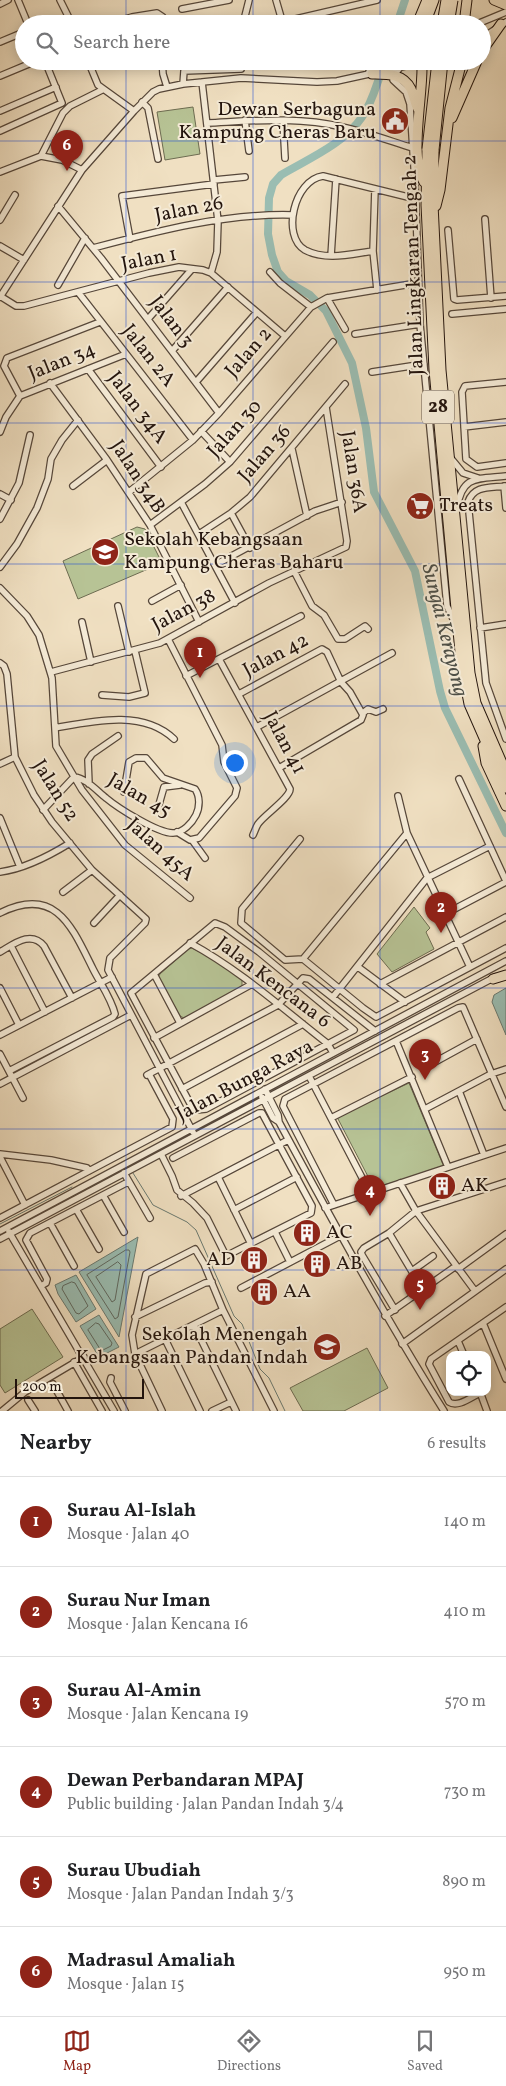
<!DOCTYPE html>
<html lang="en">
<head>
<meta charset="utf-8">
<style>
  :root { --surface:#fff; --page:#f6f6f6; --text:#202124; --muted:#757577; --line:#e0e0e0; --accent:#8f2418 }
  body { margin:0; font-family:Vollkorn,serif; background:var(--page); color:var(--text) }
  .controls { position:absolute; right:15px; bottom:15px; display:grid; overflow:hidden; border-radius:10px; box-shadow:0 2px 12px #0003 }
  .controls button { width:45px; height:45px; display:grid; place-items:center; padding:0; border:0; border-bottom:1px solid var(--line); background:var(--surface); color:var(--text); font:25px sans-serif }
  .scale { position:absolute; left:15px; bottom:12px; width:129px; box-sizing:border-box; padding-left:5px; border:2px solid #23140d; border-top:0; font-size:14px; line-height:18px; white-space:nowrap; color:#23140d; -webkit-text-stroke:4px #f5ebd7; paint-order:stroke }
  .you { position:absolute; left:234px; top:762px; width:18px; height:18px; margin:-12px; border:4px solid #fff; border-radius:50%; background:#1a73e8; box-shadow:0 0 0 8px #1a73e833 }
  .badge { display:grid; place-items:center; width:32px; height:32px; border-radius:50%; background:var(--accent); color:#fff; font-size:16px; font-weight:700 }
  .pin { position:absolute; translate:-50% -41px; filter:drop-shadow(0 1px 2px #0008) }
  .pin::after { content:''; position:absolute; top:26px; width:18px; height:15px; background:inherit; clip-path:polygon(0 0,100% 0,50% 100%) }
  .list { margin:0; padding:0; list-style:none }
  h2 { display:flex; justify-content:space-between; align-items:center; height:65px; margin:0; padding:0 20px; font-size:21px }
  h2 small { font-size:16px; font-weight:400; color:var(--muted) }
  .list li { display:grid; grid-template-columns:32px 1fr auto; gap:15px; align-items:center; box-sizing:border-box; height:90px; padding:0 20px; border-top:1px solid var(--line) }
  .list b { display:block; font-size:19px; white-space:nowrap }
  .list p { margin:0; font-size:16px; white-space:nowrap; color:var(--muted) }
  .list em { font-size:16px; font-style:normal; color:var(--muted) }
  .icon { flex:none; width:28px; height:28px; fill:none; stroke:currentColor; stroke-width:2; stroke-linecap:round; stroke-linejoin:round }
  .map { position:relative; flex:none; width:506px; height:1411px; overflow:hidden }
  .search { position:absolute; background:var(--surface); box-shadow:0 2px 12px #0003; left:15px; right:15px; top:15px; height:55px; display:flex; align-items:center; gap:12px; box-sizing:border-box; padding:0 18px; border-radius:28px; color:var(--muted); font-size:19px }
  .sheet { height:605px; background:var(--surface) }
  nav { display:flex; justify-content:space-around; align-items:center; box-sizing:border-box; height:70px; border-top:1px solid var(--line); background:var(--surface); font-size:14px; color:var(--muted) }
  nav a { display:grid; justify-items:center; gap:2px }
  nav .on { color:var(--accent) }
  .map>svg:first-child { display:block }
</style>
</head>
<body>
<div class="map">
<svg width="506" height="1411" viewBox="0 0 506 1411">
  <rect width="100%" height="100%" fill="#f0e0c2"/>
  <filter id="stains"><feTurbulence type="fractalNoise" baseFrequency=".004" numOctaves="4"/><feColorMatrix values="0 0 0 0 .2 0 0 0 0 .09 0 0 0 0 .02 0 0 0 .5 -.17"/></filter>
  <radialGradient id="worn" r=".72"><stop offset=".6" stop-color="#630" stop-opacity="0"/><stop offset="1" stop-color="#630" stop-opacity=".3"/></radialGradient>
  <!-- green -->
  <path fill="#b7c395" stroke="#6d6c51" d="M193 107 200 154 165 160 157 112Z
    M137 527 145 529 162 563 78 599 63 561Z
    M414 907 430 928 426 932 434 949 392 972 377 954Z
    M192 948 220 963 242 980V987L184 1018 180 1016 158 977 160 974 188 949Z
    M409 1083 444 1167 374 1188 337 1117Z
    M32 1309 63 1357 5 1393 0 1385V1329Z
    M367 1348 388 1388 344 1411H303L290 1388Z"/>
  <!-- water -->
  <path fill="#9abdb2" stroke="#6a7970" d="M506 988V1035L492 1002 494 995Z
    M138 1237 119 1337 79 1272Z
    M76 1275 96 1309 76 1322 58 1294 55 1285Z
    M99 1315 119 1347 99 1357 80 1326Z"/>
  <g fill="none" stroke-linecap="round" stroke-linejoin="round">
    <!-- shore -->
    <path stroke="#5e6860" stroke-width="1" d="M126 1250H129L130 1252 118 1317 115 1319 87 1275Z
      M118 1262 121 1265 115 1300 112 1302 96 1277Z
      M72 1282 75 1283 88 1306 79 1314 76 1313 62 1289 63 1286Z
      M96 1323 99 1324 112 1343 111 1346 103 1350 100 1349 88 1330Z"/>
    <!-- stream -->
    <path stroke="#6a7970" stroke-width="1" d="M133 1173 153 1205 187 1222 196 1230 234 1316 242 1324 260 1369 269 1378 285 1411
      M0 1224 72 1187"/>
    <!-- river -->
    <path stroke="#9abdb2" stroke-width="8" d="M397 24 405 0
      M382 70C376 86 372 103 362 117 344 144 308 159 281 175L273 184 269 198 268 234 272 255 278 272 286 281 310 295 326 311 352 363 366 428 374 492 415 571 440 691 445 708 506 833"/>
    <defs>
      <path id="minor" d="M18 0 28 24
        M60 0 72 24
        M276 0 283 24
        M0 4 8 0
        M182 9 229 0
        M107 24 132 17 157 13 163 17V24
        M243 24 249 0
        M274 24 377 0
        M477 24 506 12
        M482 38 506 22
        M0 42 24 32
        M88 61 98 85 134 111
        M162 61 163 74 167 87
        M402 65 394 75 393 80 406 92 410 104 415 182 420 324 447 606 455 623
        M369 72 389 61
        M0 76 36 61
        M202 82 218 221 217 252 211 273
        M183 84 184 71 241 69
        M142 102 148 108 158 159
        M0 111 56 87
        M245 120 249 151
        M283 121 285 158
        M207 123C251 121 299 116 342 127 366 132 390 141 413 148
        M0 131 62 103 45 61
        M41 156 63 113 70 106 102 90
        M0 172 41 156 62 160 82 170
        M214 180 245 177
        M375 189 373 251 377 290
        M58 206 101 258 219 413
        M485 219 491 298
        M0 220 15 195
        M448 230 454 299 457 300 506 296
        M130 239 122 196 214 184
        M0 246 24 260
        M93 248C157 231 226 213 293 215
        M373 251C351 254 326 261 305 250 281 236 294 180 323 176L416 199
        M331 256 336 179
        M270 272 280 283 311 307
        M58 285 85 238
        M78 292 193 440
        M0 296 16 306H24L149 273 179 267 203 270 211 273 285 336
        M0 297 82 170 134 111 153 92 159 89 183 84 241 78 317 82 337 81 419 63
        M327 298 345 329
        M452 314 506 309
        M148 319 192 269
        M355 334 420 324
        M172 351 228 287
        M88 369 161 467
        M372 372 424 364
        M196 382 257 312
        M506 382 465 386 462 392 466 459 477 467 506 463
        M50 383 107 460 150 525 199 622
        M20 396 4 366 7 358 100 322
        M464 427 506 422
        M201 431 230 462
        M0 432 6 417 20 396 126 354
        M292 449 307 516
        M449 456 463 473 478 478
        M73 486 107 460
        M504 486 506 508
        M506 486C490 488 474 485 468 502L486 683 506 739
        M129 492 193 440 219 413 311 307 327 298 417 283
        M0 494 11 500
        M181 502 235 603
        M457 508C462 475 477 479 506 476
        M231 513 250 548
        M0 519 19 483 30 435
        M150 525 205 484 230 462 333 342
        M199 534 231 513 250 497 345 384
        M215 565 315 511 342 502
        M0 567 17 544 37 508 48 479 51 459 62 440 78 420
        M294 571 312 606 324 615 338 639H345L365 626 368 629
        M0 588 27 616 39 635 52 678 56 746 82 790 125 845 190 898
        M152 601 181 585
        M118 606 129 652
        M82 622 91 662
        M480 628 506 624
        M168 639 222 745 224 762 237 788 235 796 199 838 190 840 177 832
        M219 659 290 789C290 798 264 815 258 824 256 827 255 831 253 835
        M0 663 4 666 7 674 15 757 34 795 52 822 92 870 146 919 145 923 110 958 108 970 193 1132
        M51 672 160 643 269 583 346 547 347 541 326 407
        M186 676 301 616
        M239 694 322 649 327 652 341 682 350 692 363 715 361 720 279 768
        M102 695 129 697 145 693 135 651
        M363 713 368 709 376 712 383 709
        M257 727 392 653
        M55 728C93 721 143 709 174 739
        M0 764 15 757
        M74 777C86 778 97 791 106 798 118 808 157 833 173 833 183 833 192 823 196 815 200 807 200 796 195 789L163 778 146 758H136L129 762 124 792
        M459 779 506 881
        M89 784 88 760 92 754 118 736
        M398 796 407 833 470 967
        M158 808 164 787 180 785
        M43 810 74 777
        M0 818 20 867
        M300 839 242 909 241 923 285 960 303 959
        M192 840 205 858
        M0 872C24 869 49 856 70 843
        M63 892 92 870
        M0 913C56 885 72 927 93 969 100 983 111 998 115 1014L113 1017 9 1071
        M445 914 506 882
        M94 923 120 895
        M215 923 225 927 259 952 354 1030 206 1109 197 1110 192 1107 131 993Z
        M190 943C240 970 283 1009 328 1044L333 1053
        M11 946 45 1012
        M0 952C14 944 31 930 44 946L72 998
        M303 959 363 1008 376 1017 506 948
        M303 959 407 833
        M358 967 405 1002
        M154 974 180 1023
        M380 984 506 917
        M0 988 19 1025
        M333 997 427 878 490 846
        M0 1035 112 977
        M154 1038 252 984
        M396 1041 448 1167
        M0 1054 23 1098
        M424 1068 477 1039
        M147 1075 278 1005 303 978 309 979 375 1031
        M309 1076 370 1193
        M0 1084 131 1015
        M182 1089 303 1024
        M265 1089 278 1115 279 1122C332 1220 385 1317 444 1411
        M459 1091 484 1155
        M262 1097 273 1118 279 1122
        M425 1109 491 1074 506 1069
        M331 1118 412 1077
        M0 1154 51 1160 87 1168 89 1171
        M161 1154 172 1176 177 1190 193 1203 207 1218 226 1256 311 1213 312 1206 262 1113H259L173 1158
        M0 1157 25 1205
        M124 1173 150 1218
        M218 1177 251 1244
        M400 1183 416 1211 475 1291
        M103 1195 124 1232
        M181 1196 288 1140
        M334 1205 283 1106 285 1099 458 1008 463 1007 506 1107
        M325 1208 506 1148
        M76 1209 99 1249
        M234 1210 297 1177
        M0 1218 172 1127 173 1119 149 1074
        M50 1223 74 1266
        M0 1231 506 961
        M9 1232 114 1411
        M275 1232 290 1262
        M389 1233 423 1290
        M0 1239 495 977
        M458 1269 506 1234
        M412 1271 433 1256
        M41 1286 46 1283 47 1279 26 1240 30 1233 128 1182
        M241 1288 340 1236
        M395 1310 362 1255 361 1252 364 1248 389 1233 416 1211 506 1182
        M385 1316 456 1266
        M135 1317 205 1283 212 1282
        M483 1323 506 1379
        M194 1325 236 1411
        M165 1339 200 1411
        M458 1341 464 1355
        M402 1344 506 1269
        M135 1354 223 1310
        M74 1362 102 1411
        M111 1378 110 1382 125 1411
        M53 1384 68 1411
        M480 1392 487 1411
        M480 1393C471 1397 458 1408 449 1402L429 1364 431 1359 506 1307
        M28 1400 35 1411
        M2 1411 25 1392 84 1357
        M162 1411 135 1354 132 1335 146 1274 195 1249 204 1264 223 1310 274 1411
        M212 1411 231 1402"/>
      <path id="highway" d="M494 0 506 5
        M417 24 427 0
        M425 24 434 0
        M464 24 467 0
        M482 51 501 24
        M422 65C423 95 409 158 424 182
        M372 74C387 74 403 73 411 89 414 96 415 103 418 109
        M452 118 477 61
        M427 149 426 205 434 370 461 663 469 704 506 788
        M434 150 433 204 441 370 470 673 476 703 506 772
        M436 206 440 190 450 108 462 61
        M483 746 486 763 506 806
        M493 979 506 975"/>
    </defs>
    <!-- minor casing -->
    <use href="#minor" stroke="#56473a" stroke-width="8"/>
    <!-- highway casing -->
    <use href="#highway" stroke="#23140d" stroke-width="11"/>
    <!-- minor -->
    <use href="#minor" stroke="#f5ebd7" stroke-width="5.5"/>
    <!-- highway -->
    <use href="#highway" stroke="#f0e0c2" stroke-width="9"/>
    <defs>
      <path id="highway-bridge" d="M442 24 446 0
        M449 24 453 0
        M427 149 437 61
        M434 150 443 61"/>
    </defs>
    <!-- highway-bridge casing -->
    <use href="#highway-bridge" stroke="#23140d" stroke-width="11" stroke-linecap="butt"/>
    <!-- highway-bridge -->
    <use href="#highway-bridge" stroke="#f0e0c2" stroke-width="9"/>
  </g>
  <!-- grid -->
  <path fill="none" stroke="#1d4ed8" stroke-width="1" stroke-opacity="0.55" d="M126 0V24M253 0V24M380 0V24M126 61V1411M253 61V1411M380 61V1411M0 141H506M0 282H506M0 423H506M0 564H506M0 706H506M0 847H506M0 988H506M0 1129H506M0 1270H506"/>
  <!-- icons -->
  <defs>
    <symbol id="civic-disc" viewBox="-11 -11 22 22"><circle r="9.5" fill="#8f2418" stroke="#f5ebd7"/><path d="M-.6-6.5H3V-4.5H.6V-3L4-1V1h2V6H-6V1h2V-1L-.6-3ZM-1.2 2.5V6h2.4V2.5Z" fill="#fff"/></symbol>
    <symbol id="supermarket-disc" viewBox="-11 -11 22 22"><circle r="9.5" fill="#8f2418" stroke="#f5ebd7"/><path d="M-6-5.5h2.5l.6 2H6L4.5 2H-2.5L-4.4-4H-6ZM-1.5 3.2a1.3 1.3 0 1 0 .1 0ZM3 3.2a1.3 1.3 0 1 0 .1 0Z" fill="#fff"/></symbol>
    <symbol id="school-disc" viewBox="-11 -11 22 22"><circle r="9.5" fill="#8f2418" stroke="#f5ebd7"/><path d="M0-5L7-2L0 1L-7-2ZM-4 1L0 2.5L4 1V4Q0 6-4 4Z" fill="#fff"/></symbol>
    <symbol id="building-disc" viewBox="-11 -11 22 22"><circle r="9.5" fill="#8f2418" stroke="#f5ebd7"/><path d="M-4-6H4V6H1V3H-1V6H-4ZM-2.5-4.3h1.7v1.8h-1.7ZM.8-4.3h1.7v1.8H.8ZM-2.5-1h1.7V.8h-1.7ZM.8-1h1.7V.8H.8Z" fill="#fff"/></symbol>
  </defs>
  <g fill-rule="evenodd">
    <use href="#civic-disc" x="379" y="105" width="32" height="32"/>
    <use href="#supermarket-disc" x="404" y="490" width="32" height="32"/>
    <use href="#school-disc" x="89" y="536" width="32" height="32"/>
    <use href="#building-disc" x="426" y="1170" width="32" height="32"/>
    <use href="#building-disc" x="291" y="1217" width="32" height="32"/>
    <use href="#building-disc" x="238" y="1244" width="32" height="32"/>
    <use href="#building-disc" x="301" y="1248" width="32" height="32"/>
    <use href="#building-disc" x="248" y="1276" width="32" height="32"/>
    <use href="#school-disc" x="311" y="1331" width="32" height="32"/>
  </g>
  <g text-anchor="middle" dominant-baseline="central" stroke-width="4" stroke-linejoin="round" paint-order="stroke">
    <!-- shield labels -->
    <rect fill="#f5ebd7" stroke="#62544a" stroke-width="1" x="422" y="390.5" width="32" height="33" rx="4"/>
    <g font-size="19" font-weight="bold" fill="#23140d">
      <text x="438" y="407">28</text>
    </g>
    <!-- poi labels -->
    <g font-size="20" fill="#23140d" stroke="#f5ebd7" text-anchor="start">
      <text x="376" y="110" text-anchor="end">Dewan Serbaguna<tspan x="376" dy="23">Kampung Cheras Baru</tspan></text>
      <text x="439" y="506">Treats</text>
      <text x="124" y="540">Sekolah Kebangsaan<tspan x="124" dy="23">Kampung Cheras Baharu</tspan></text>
      <text x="461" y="1186">AK</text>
      <text x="326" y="1233">AC</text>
      <text x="235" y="1260" text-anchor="end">AD</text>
      <text x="336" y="1264">AB</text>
      <text x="283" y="1292">AA</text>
      <text x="308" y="1335" text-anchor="end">Sekolah Menengah<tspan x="308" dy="23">Kebangsaan Pandan Indah</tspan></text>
    </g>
    <!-- street labels -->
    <g font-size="20" fill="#23140d" stroke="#f5ebd7">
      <text transform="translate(189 210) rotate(-11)">Jalan 26</text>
      <text transform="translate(149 260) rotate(-11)">Jalan 1</text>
      <text transform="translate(414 265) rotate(-92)">Jalan Lingkaran Tengah 2</text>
      <text transform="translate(171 322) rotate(53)">Jalan 3</text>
      <text transform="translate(249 353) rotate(-49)">Jalan 2</text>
      <text transform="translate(148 356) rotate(52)">Jalan 2A</text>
      <text transform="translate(62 362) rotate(-22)">Jalan 34</text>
      <text transform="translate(137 408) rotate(53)">Jalan 34A</text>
      <text transform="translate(235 429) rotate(-48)">Jalan 30</text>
      <text transform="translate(265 454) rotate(-49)">Jalan 36</text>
      <text transform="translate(353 472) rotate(81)">Jalan 36A</text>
      <text transform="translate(137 477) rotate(57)">Jalan 34B</text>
      <text transform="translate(184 611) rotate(-28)">Jalan 38</text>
      <text transform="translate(276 656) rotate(-28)">Jalan 42</text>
      <text transform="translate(284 743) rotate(62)">Jalan 41</text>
      <text transform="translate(55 791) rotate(58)">Jalan 52</text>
      <text transform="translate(139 796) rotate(30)">Jalan 45</text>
      <text transform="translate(160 850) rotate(42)">Jalan 45A</text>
      <text transform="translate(273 983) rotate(37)">Jalan Kencana 6</text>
      <text transform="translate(245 1081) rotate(-28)">Jalan Bunga Raya</text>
    </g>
    <!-- water labels -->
    <g font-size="21" font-style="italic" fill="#4d4f47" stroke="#f5ebd7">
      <text transform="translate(444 630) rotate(76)">Sungai Kerayong</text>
    </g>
  </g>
  <rect width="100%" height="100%" filter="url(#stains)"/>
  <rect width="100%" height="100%" fill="url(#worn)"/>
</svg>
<div class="controls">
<button><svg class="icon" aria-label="locate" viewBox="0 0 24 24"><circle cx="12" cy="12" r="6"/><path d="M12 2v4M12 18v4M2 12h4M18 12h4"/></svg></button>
</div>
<div class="scale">200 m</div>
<div class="you"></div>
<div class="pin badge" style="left:200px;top:678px">1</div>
<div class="pin badge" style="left:441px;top:933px">2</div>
<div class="pin badge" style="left:425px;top:1080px">3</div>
<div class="pin badge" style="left:370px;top:1216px">4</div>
<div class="pin badge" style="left:420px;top:1310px">5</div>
<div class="pin badge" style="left:67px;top:171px">6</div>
<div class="search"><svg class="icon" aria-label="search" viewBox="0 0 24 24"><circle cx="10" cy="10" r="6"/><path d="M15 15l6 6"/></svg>Search here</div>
</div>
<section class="sheet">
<h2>Nearby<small>6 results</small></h2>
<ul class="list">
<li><span class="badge">1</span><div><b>Surau Al-Islah</b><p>Mosque · Jalan 40</p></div><em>140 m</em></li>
<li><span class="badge">2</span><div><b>Surau Nur Iman</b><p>Mosque · Jalan Kencana 16</p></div><em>410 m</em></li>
<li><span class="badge">3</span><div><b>Surau Al-Amin</b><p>Mosque · Jalan Kencana 19</p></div><em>570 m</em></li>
<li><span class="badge">4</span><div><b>Dewan Perbandaran MPAJ</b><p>Public building · Jalan Pandan Indah 3/4</p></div><em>730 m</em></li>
<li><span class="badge">5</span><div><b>Surau Ubudiah</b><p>Mosque · Jalan Pandan Indah 3/3</p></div><em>890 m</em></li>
<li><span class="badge">6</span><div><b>Madrasul Amaliah</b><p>Mosque · Jalan 15</p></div><em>950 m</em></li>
</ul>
</section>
<nav>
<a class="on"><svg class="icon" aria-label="map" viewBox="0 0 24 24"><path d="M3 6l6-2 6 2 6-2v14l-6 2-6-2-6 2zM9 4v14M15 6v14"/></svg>Map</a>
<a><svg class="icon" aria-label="directions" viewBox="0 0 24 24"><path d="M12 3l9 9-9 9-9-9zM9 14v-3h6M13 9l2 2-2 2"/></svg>Directions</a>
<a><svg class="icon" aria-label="saved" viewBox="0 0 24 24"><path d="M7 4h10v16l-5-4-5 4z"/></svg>Saved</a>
</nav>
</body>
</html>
